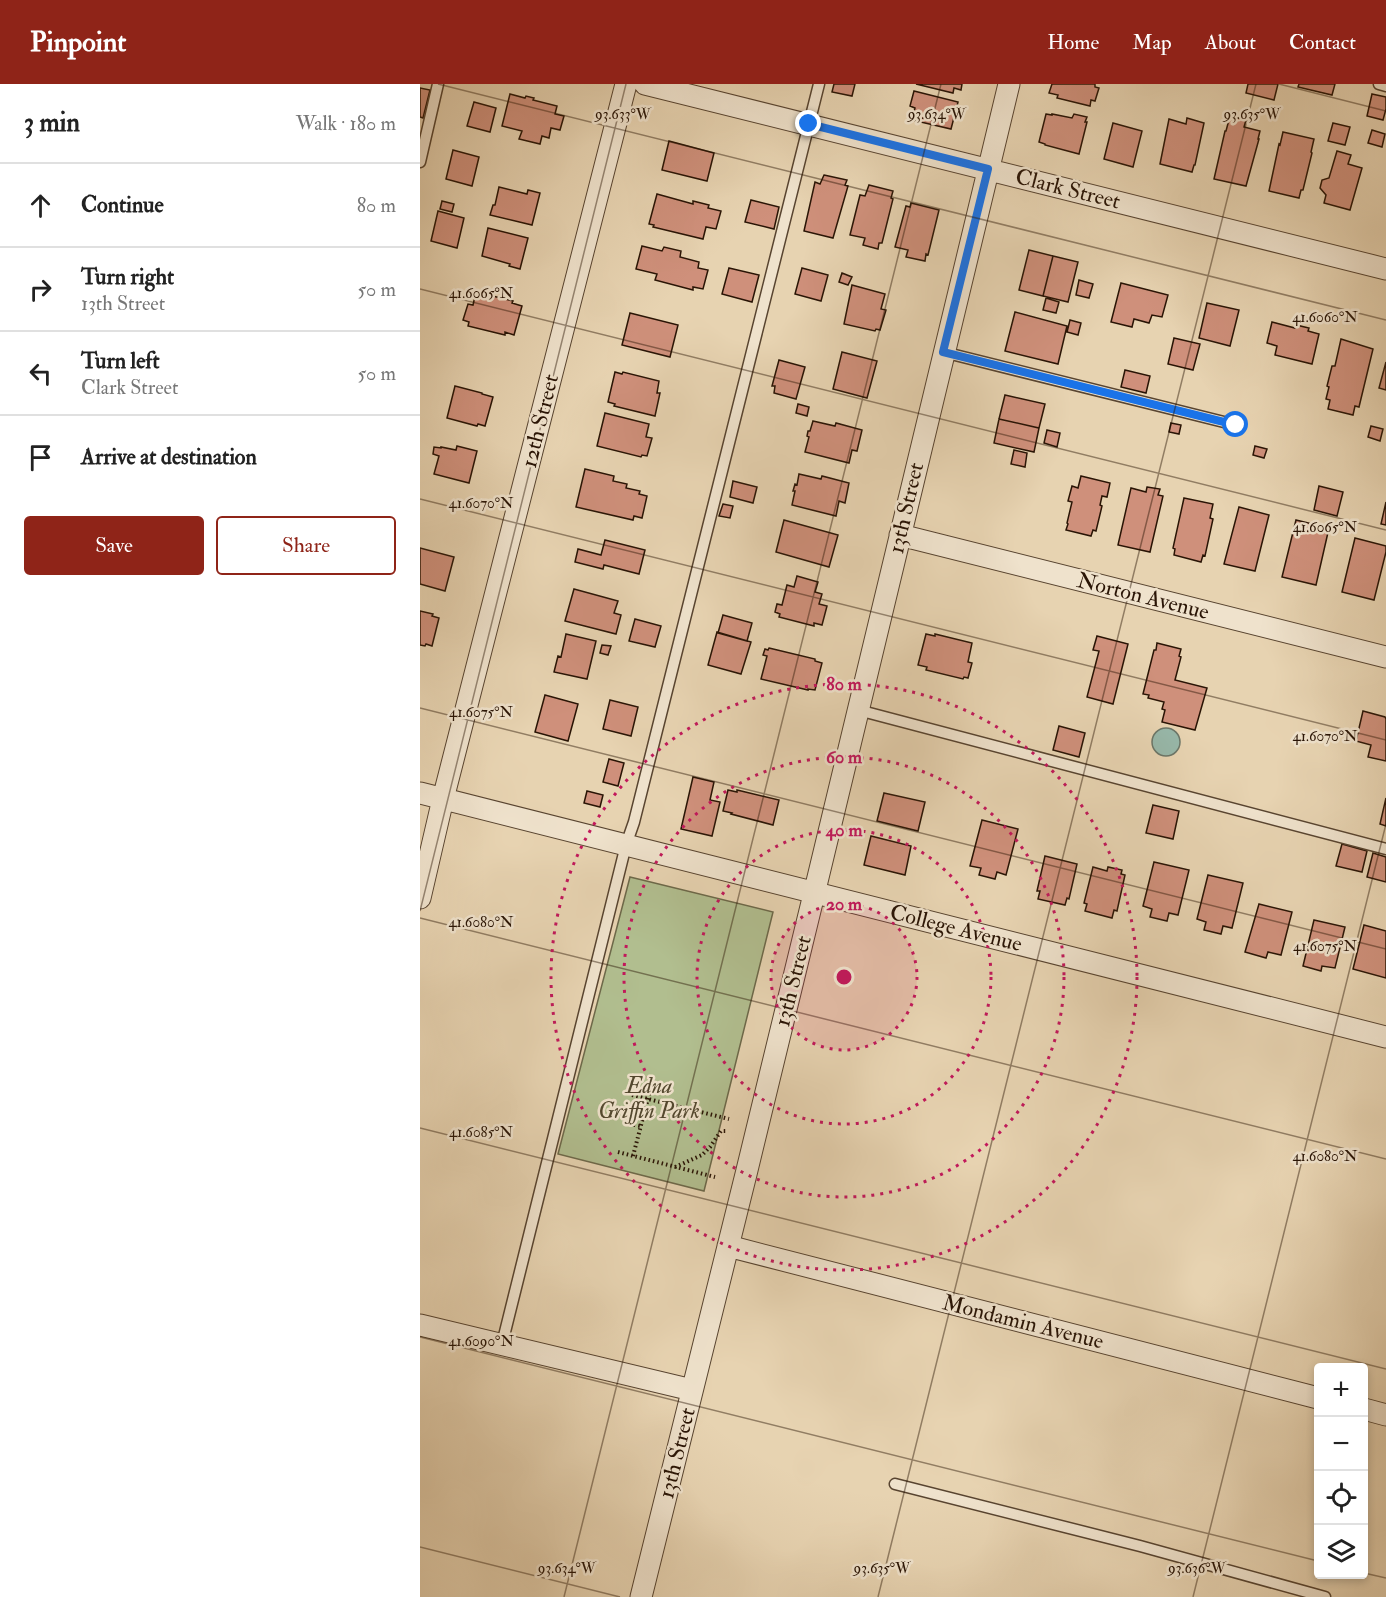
<!DOCTYPE html>
<html lang="en">
<head>
<meta charset="utf-8">
<style>
  :root { --surface:#fff; --page:#f6f6f6; --text:#222; --muted:#767676; --line:#e0e0e0; --accent:#8f2418 }
  body { margin:0; font-family:"IM FELL Double Pica",serif; background:var(--page); color:var(--text) }
  .controls { position:absolute; right:18px; bottom:18px; display:grid; overflow:hidden; border-radius:6px; box-shadow:0 3px 9px #0003 }
  .controls button { width:54px; height:54px; display:grid; place-items:center; padding:0; border:0; border-bottom:2px solid var(--line); background:var(--surface); color:var(--text); font:30px sans-serif }
  .stop { position:absolute; width:18px; height:18px; margin:-14px; border:4px solid #1a73e8; border-radius:50%; background:#fff }
  .stop.end { background:#1a73e8; border-color:#fff; box-shadow:0 2px 6px #0008 }
  .list { margin:0; padding:0; list-style:none }
  h2 { display:flex; justify-content:space-between; align-items:center; height:78px; margin:0; padding:0 24px; font-size:26px }
  h2 small { font-size:20px; font-weight:400; color:var(--muted) }
  .list li { display:grid; grid-template-columns:39px 1fr auto; gap:18px; align-items:center; box-sizing:border-box; height:84px; padding:0 24px; border-top:2px solid var(--line) }
  .list b { display:block; font-size:22px; white-space:nowrap }
  .list p { margin:0; font-size:20px; white-space:nowrap; color:var(--muted) }
  .list em { font-size:20px; font-style:normal; color:var(--muted) }
  .actions { display:flex; gap:12px; padding:18px 24px }
  .actions a { flex:1; padding:14px 0; border:2px solid var(--accent); border-radius:6px; text-align:center; font-size:21px; color:var(--accent) }
  .actions .main { background:var(--accent); color:#fff }
  .icon { flex:none; width:33px; height:33px; fill:none; stroke:currentColor; stroke-width:2; stroke-linecap:round; stroke-linejoin:round }
  .map { position:relative; flex:none; width:966px; height:1513px; overflow:hidden }
  header { display:flex; align-items:center; gap:36px; box-sizing:border-box; height:84px; padding:0 30px; background:var(--accent); color:#fff }
  header strong { font-size:28px }
  nav { display:flex; gap:33px; margin-inline-start:auto; font-size:21px }
  main { display:flex }
  aside { flex:1; background:var(--surface) }
  .map>svg:first-child { display:block }
</style>
</head>
<body>
<header>
<strong>Pinpoint</strong>
<nav><a>Home</a><a>Map</a><a>About</a><a>Contact</a></nav>
</header>
<main>
<aside>
<h2>3 min<small>Walk · 180 m</small></h2>
<ul class="list">
<li><svg class="icon" aria-label="ahead" viewBox="0 0 24 24"><path d="M12 20V5M6 11l6-6 6 6"/></svg><div><b>Continue</b></div><em>80 m</em></li>
<li><svg class="icon" aria-label="right" viewBox="0 0 24 24"><path d="M7 20v-9h11M14 6l5 5-5 5"/></svg><div><b>Turn right</b><p>13th Street</p></div><em>50 m</em></li>
<li><svg class="icon" aria-label="left" viewBox="0 0 24 24"><path d="M17 20v-9H6M10 6l-5 5 5 5"/></svg><div><b>Turn left</b><p>Clark Street</p></div><em>50 m</em></li>
<li><svg class="icon" aria-label="arrive" viewBox="0 0 24 24"><path d="M6 21V4h12l-3 4 3 4H6"/></svg><div><b>Arrive at destination</b></div></li>
</ul>
<div class="actions"><a class="main">Save</a><a>Share</a></div>
</aside>
<div class="map">
<svg width="966" height="1513" viewBox="0 0 966 1513">
  <rect width="100%" height="100%" fill="#e7d3b1"/>
  <filter id="stains"><feTurbulence type="fractalNoise" baseFrequency=".00333" numOctaves="4"/><feColorMatrix values="0 0 0 0 .2 0 0 0 0 .09 0 0 0 0 .02 0 0 0 .5 -.17"/></filter>
  <radialGradient id="worn" r=".72"><stop offset=".6" stop-color="#630" stop-opacity="0"/><stop offset="1" stop-color="#630" stop-opacity=".3"/></radialGradient>
  <!-- green -->
  <path fill="#b1be8f" stroke="#6d694a" stroke-width="1.5" d="M210 793 353 828 284 1107 138 1070Z"/>
  <!-- water -->
  <path fill="#97b8aa" stroke="#6b7668" stroke-width="1.5" d="M732 658a14 14 0 1 1 28 0a14 14 0 1 1-28 0Z"/>
  <!-- building -->
  <path fill="#cf907b" stroke="#291405" stroke-width="1.5" d="M414 0H435L432 12 412 8Z
    M496 0H542L541 6 534 4 533 9Z
    M632 0H675V3L679 4 675 17 671 16 670 22 637 14 638 11 629 9Z
    M828 0H858L854 16 826 9Z
    M879 0H915L912 11 878 3Z
    M0 4 10 6 3 34 0 33Z
    M494 7 538 18 531 45 492 36 495 24 490 22Z
    M90 10 105 14 106 12 114 14 113 16 137 22 135 30 144 32 140 46 131 44 129 54 122 52 120 60 99 55 102 47 82 42Z
    M952 10 966 13V25L963 36 947 32Z
    M54 18 76 24 70 48 47 42Z
    M626 30 632 31V30L652 34 654 30 667 33 665 38H667L659 70 625 61V60L619 58Z
    M810 32 826 36 824 43 840 47 838 55H839L826 102 794 95 805 47H806Z
    M767 34 784 39 775 81H774L772 88 740 80 749 35 766 40Z
    M693 39 722 47 713 83 684 75Z
    M913 39 930 43 925 61 908 57Z
    M952 46 965 50 962 63 948 59Z
    M863 48 894 55 891 68 892 69 883 106H881L879 114 849 107 859 60 860 61Z
    M249 57 294 69 287 97 242 86Z
    M33 66 59 73 52 102 26 95Z
    M917 67 931 71 928 80 942 84 930 126 904 119 906 111 900 104 902 96 909 94Z
    M404 91 427 96 425 101 428 102 413 154 384 147 395 98 400 100Z
    M449 101 473 107 471 114 473 115 462 159H459L458 165 443 161 445 154 430 151 440 111 445 112Z
    M79 103 107 110 108 106 120 109 112 141 70 131 73 121H75Z
    M237 110 273 120V117L289 121 288 124 301 127 296 145 286 143 283 155 233 143 234 141 229 140Z
    M331 116 359 123 354 145 325 138Z
    M22 117 34 120 32 128 20 125Z
    M491 119 519 126 508 171 506 170 505 177 486 173 488 166 475 163 486 122 490 123Z
    M18 127 44 134 37 164 11 157Z
    M68 144 108 154 100 185 89 182 90 180 62 172Z
    M222 162 242 167 244 163 261 167 260 173 279 178 278 184 288 186 283 205 273 203V206L235 196 237 190 216 185Z
    M609 166 633 172 623 212 599 206Z
    M633 172 658 178 648 218 623 212Z
    M309 184 339 191 332 218 302 210Z
    M382 184 408 191 401 217 375 210Z
    M422 189 432 193 428 201 419 198Z
    M659 196 673 200 669 214 656 211Z
    M701 199 748 211 742 233 732 231 729 239 714 235 712 243 691 238Z
    M432 201 465 210 461 225 466 226 460 246 456 245 455 247 424 240Z
    M56 208 93 217 92 219 102 222 94 251 85 248V251L48 242 49 238 43 236 48 220 53 221Z
    M626 214 639 218 636 229 623 226Z
    M787 219 819 226 810 262 779 254Z
    M595 228 647 242 638 280 585 267Z
    M210 229 258 241 250 273 202 261Z
    M650 236 661 239 658 251 647 248Z
    M852 238 875 244 876 241 889 244 888 247 899 250 892 280 855 271 857 262 847 259Z
    M754 254 780 260 773 286 748 280Z
    M921 255 953 265 939 323 935 322 933 331 908 325 910 316 906 315 909 303 907 302 912 282H915Z
    M422 268 457 277 447 314 413 305Z
    M359 276 385 283 376 315 354 309 355 302H352Z
    M966 278V306L959 304Z
    M705 286 730 292 726 309 701 303Z
    M195 288 202 290 203 288 239 297 237 309H240L235 332 194 322 195 320 188 318Z
    M35 302 62 309V310L73 313 65 342 58 340 57 342 27 334Z
    M585 311 625 320 619 344 579 335Z
    M378 320 389 323 387 332 376 329Z
    M185 329 229 340 226 353 232 354 227 372 222 371 221 373 177 362Z
    M579 335 619 344 614 368 574 359Z
    M393 337 415 342 416 339 442 346 437 367 432 366 429 379 385 368 389 353 387 352 388 347H390Z
    M751 339 761 341 759 350 749 348Z
    M951 342 963 345 960 357 948 353Z
    M627 346 640 349 637 363 624 359Z
    M37 362 57 367 49 399 14 390 19 372 13 370 14 363 21 364V363L36 366Z
    M835 362 847 365 844 374 833 371Z
    M594 366 607 369 605 383 591 380Z
    M165 385 194 392 193 397 207 400 206 404 220 407 219 410 227 412 222 434 214 432 213 436 156 423Z
    M379 390 401 395 402 392 429 399 425 419 419 417 416 432 372 421 375 407H373L375 400 377 401Z
    M661 392 690 399 687 413 682 412 680 421 682 422 676 447 673 446 671 452 646 446 648 440 647 439 652 418 648 417 652 402 658 404Z
    M313 397 337 403 333 419 310 413Z
    M899 402 923 408 917 432 894 426Z
    M727 403 740 405 738 411 743 412 730 468 698 461 711 404 726 408Z
    M764 414 793 420 790 434 793 435 785 472 783 471 781 478 754 471 755 465 753 464Z
    M966 418V441L961 440Z
    M303 420 313 422 310 434 299 432Z
    M819 423 849 431 835 487 804 480Z
    M364 436 418 451 409 483 356 468Z
    M876 436 909 444 896 501 862 493Z
    M935 454 966 462V468L954 516 922 508Z
    M185 456 225 466 219 490 184 481 183 485 155 478 158 465 181 471Z
    M0 464 34 473 25 507 0 500Z
    M377 492 398 498 395 508 402 510 399 520 407 522 402 541 394 539V542L359 533 360 530 355 528 357 520 362 521 367 501 374 503Z
    M154 505 198 517 194 529 201 531 196 550 145 537Z
    M0 527 13 530 12 532 19 534 12 562 6 560 5 562 0 561Z
    M303 531 332 539 327 557 298 549Z
    M215 535 241 542 235 563 209 557Z
    M297 548 331 558 321 590 288 581Z
    M146 550 176 557 167 595 134 588 138 572 141 573Z
    M506 550 515 552V550L552 559 548 578 552 579 548 594 544 593 543 595 506 586 507 583 498 581Z
    M677 552 708 560 693 620 667 613 679 567 673 566Z
    M737 559 761 565 759 572 761 573 755 596 787 604 775 646 742 638 745 626 742 625 744 618 728 614 729 611 723 610 734 566H736Z
    M182 561 191 562 188 571 180 569Z
    M349 564 395 575V577L402 579 395 606 388 605V606L341 595 347 572 343 571 345 565 348 566Z
    M125 611 158 620 148 657 115 648Z
    M190 616 218 623 211 652 183 645Z
    M943 627 965 633 966 635V677L948 673 951 661 936 657Z
    M639 642 665 649 659 673 633 666Z
    M189 675 204 679 198 702 183 698Z
    M273 693 294 698 290 716 300 718 292 752 261 745Z
    M308 706 317 708V706L359 716 353 741 311 730 312 729 303 727Z
    M167 707 183 711 180 723 164 719Z
    M464 709 505 718 498 747 457 737Z
    M966 714V742L960 740Z
    M733 721 759 727 753 755 726 749Z
    M562 736 598 745 586 791 577 788 575 795 559 791 561 784 550 782Z
    M451 752 491 762 485 791 444 781Z
    M922 760 947 767 942 788 916 782Z
    M953 769 966 773V798L947 793Z
    M625 772 657 780 649 815 647 814 645 821 618 815 620 807H617Z
    M734 778 769 786 758 831 749 829 747 837 730 833 732 825 723 822Z
    M673 783 687 787 688 783 702 786 701 790 705 791 697 827 694 826 692 834 665 827 667 820 664 819Z
    M788 791 823 799 812 844 803 842 801 850 784 846 786 838 777 835Z
    M839 820 872 828 861 871 848 868 846 874 825 868Z
    M894 836 925 843 915 884 902 882 901 887 883 882Z
    M944 841 966 847V894L933 885Z"/>
  <g fill="none" stroke-linecap="round" stroke-linejoin="round">
    <defs>
      <path id="lane" d="M959 0 966 2
        M0 78 18 0
        M523 268 816 341
        M438 626 966 765
        M82 1260 206 761 214 738 399 0
        M475 1400 720 1462 905 1513"/>
      <path id="street" d="M225 0 966 185
        M480 451 966 573
        M0 709 966 953
        M0 814 23 715 206 0
        M308 1162 898 1314
        M0 1241 272 1306
        M944 1325 966 1331
        M221 1513C279 1278 339 1042 395 806 459 537 523 268 589 0"/>
    </defs>
    <!-- lane casing -->
    <use href="#lane" stroke="#584430" stroke-width="13"/>
    <!-- street casing -->
    <use href="#street" stroke="#584430" stroke-width="23"/>
    <!-- path -->
    <path stroke="#291405" stroke-width="4" stroke-dasharray="1.5 3" stroke-linecap="butt" d="M212 1011 309 1035
      M205 1039 220 1042
      M198 1068 295 1093
      M213 1072 231 1003
      M255 1083 282 1071 290 1063 301 1047H306"/>
    <!-- lane -->
    <use href="#lane" stroke="#efe2cc" stroke-width="10"/>
    <!-- street -->
    <use href="#street" stroke="#efe2cc" stroke-width="21"/>
  </g>
  <g fill="none" stroke-linecap="round" stroke-linejoin="round">
    <!-- route -->
    <path stroke="#1a73e8" stroke-width="8" d="M389 40 568 85 523 268 816 341"/>
  </g>
  <!-- ticks -->
  <path fill="none" stroke="#291405" stroke-width="1.5" stroke-opacity="0.45" d="M18 0 966 236M859 0 966 27M0 205 966 446M0 415 966 656M0 624 966 865M0 827 206 0M0 834 966 1075M0 1044 966 1285M0 1253 898 1477M0 1463 200 1513M944 1489 966 1494M144 1513 521 0M458 1513 836 0M773 1513 966 740"/>
  <!-- distance rings -->
  <circle cx="424" cy="893" r="73" fill="#c2185b" fill-opacity=".12"/>
  <g fill="none" stroke="#c2185b" stroke-width="3" stroke-dasharray="3 6">
    <circle cx="424" cy="893" r="73"/>
    <circle cx="424" cy="893" r="147"/>
    <circle cx="424" cy="893" r="220"/>
    <circle cx="424" cy="893" r="293"/>
  </g>
  <g text-anchor="middle" dominant-baseline="central" stroke-width="5" stroke-linejoin="round" paint-order="stroke">
    <!-- street labels -->
    <g font-size="22" fill="#291405" stroke="#efe2cc">
      <text transform="translate(648 105) rotate(14)">Clark Street</text>
      <text transform="translate(120 337) rotate(-76)">12th Street</text>
      <text transform="translate(486 424) rotate(-77)">13th Street</text>
      <text transform="translate(723 512) rotate(14)">Norton Avenue</text>
      <text transform="translate(536 844) rotate(14)">College Avenue</text>
      <text transform="translate(373 897) rotate(-76)">13th Street</text>
      <text transform="translate(603 1238) rotate(14)">Mondamin Avenue</text>
      <text transform="translate(257 1369) rotate(-76)">13th Street</text>
    </g>
    <!-- park labels -->
    <g font-size="22" font-style="italic" fill="#52472e" stroke="#efe2cc">
      <text x="229" y="1002">Edna<tspan x="229" dy="25">Griffin Park</tspan></text>
    </g>
  </g>
  <g font-size="15" text-anchor="middle" fill="#291405" stroke="#efe2cc" stroke-width="5" stroke-linejoin="round" paint-order="stroke">
    <text x="203" y="35">93.633°W</text>
    <text x="517" y="35">93.634°W</text>
    <text x="832" y="35">93.635°W</text>
    <text x="61" y="214">41.6065°N</text>
    <text x="905" y="238">41.6060°N</text>
    <text x="61" y="424">41.6070°N</text>
    <text x="905" y="448">41.6065°N</text>
    <text x="61" y="633">41.6075°N</text>
    <text x="905" y="657">41.6070°N</text>
    <text x="61" y="843">41.6080°N</text>
    <text x="905" y="867">41.6075°N</text>
    <text x="61" y="1053">41.6085°N</text>
    <text x="905" y="1077">41.6080°N</text>
    <text x="61" y="1262">41.6090°N</text>
    <text x="147" y="1489">93.634°W</text>
    <text x="462" y="1489">93.635°W</text>
    <text x="777" y="1489">93.636°W</text>
  </g>
  <circle cx="424" cy="893" r="9" fill="#c2185b" stroke="#efe2cc" stroke-width="3"/>
  <g font-size="18" text-anchor="middle" font-weight="bold" fill="#c2185b" stroke="#efe2cc" stroke-width="5" stroke-linejoin="round" paint-order="stroke">
    <text x="424" y="606">80 m</text>
    <text x="424" y="679">60 m</text>
    <text x="424" y="752">40 m</text>
    <text x="424" y="826">20 m</text>
  </g>
  <rect width="100%" height="100%" filter="url(#stains)"/>
  <rect width="100%" height="100%" fill="url(#worn)"/>
</svg>
<div class="controls">
<button>+</button>
<button>−</button>
<button><svg class="icon" aria-label="locate" viewBox="0 0 24 24"><circle cx="12" cy="12" r="6"/><path d="M12 2v4M12 18v4M2 12h4M18 12h4"/></svg></button>
<button><svg class="icon" aria-label="layers" viewBox="0 0 24 24"><path d="M12 4l9 5-9 5-9-5zM3 14l9 5 9-5"/></svg></button>
</div>
<div class="stop" style="left:816px;top:341px"></div>
<div class="stop end" style="left:389px;top:40px"></div>
</div>
</main>
</body>
</html>
